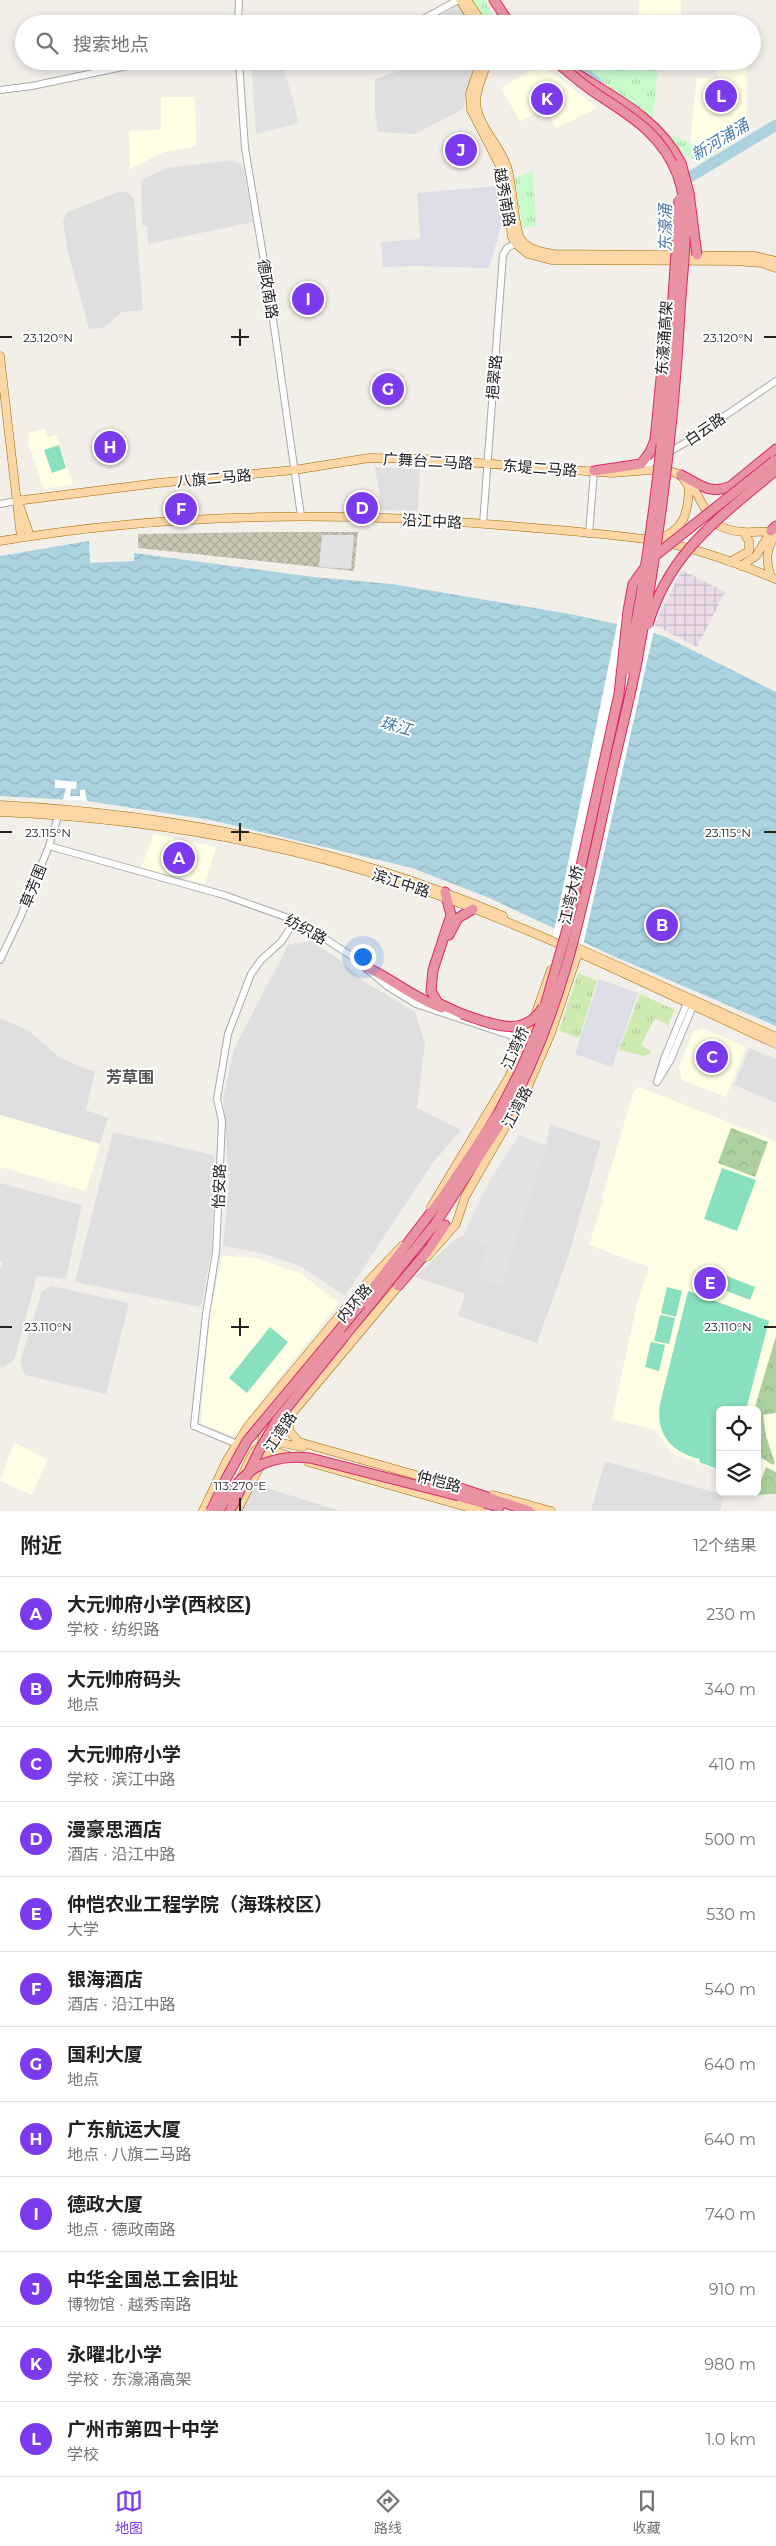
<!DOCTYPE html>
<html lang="zh">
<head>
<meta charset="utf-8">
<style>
  :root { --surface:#fff; --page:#f6f6f6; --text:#222; --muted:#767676; --line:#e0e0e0; --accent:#7c3aed }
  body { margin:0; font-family:Montserrat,"Noto Sans SC",sans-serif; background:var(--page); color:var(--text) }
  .controls { position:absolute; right:15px; bottom:15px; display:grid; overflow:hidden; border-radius:8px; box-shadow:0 2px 8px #0003 }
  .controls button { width:45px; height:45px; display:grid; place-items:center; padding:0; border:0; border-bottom:1px solid var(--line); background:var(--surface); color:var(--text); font:25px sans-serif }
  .you { position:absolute; left:362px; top:956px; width:18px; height:18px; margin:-12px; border:4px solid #fff; border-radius:50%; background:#1a73e8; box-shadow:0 0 0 8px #1a73e833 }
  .badge { display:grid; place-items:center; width:32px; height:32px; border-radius:50%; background:var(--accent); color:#fff; font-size:16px; font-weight:700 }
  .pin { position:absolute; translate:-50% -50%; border:2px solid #fff; box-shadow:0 1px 5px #0006 }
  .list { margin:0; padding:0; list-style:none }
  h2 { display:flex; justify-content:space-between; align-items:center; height:65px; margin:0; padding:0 20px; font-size:21px }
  h2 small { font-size:16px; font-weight:400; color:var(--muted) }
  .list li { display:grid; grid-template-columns:32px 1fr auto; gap:15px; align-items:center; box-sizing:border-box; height:75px; padding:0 20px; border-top:1px solid var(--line) }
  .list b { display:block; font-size:19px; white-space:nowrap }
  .list p { margin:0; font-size:16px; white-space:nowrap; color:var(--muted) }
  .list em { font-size:16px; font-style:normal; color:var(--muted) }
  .icon { flex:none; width:28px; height:28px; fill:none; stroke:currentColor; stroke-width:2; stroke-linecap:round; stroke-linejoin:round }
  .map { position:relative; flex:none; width:776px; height:1511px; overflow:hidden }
  .search { position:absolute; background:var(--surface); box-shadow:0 2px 8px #0003; left:15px; right:15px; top:15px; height:55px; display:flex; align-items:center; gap:12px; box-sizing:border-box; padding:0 18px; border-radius:28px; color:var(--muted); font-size:19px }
  .sheet { height:965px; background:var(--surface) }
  nav { display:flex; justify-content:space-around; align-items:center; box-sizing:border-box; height:70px; border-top:1px solid var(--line); background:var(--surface); font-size:14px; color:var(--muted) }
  nav a { display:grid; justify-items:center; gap:2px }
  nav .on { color:var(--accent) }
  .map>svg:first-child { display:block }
</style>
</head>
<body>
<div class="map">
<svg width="776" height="1511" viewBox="0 0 776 1511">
  <defs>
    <pattern id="industrial-grid" width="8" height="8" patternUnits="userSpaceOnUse" patternTransform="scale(1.25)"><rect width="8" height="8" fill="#ebdbe8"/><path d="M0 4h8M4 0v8" fill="none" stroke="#c9bcc7"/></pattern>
    <pattern id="construction-cross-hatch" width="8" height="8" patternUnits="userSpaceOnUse" patternTransform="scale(1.25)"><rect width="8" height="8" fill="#c7c7b4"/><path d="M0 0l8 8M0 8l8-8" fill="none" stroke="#abab9a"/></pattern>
    <pattern id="grass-tufts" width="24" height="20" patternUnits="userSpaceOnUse" patternTransform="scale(1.25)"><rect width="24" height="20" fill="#cdebb0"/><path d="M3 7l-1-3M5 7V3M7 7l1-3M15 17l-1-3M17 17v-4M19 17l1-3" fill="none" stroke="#b0c997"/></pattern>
    <pattern id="forest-crowns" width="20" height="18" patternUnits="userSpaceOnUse" patternTransform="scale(1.25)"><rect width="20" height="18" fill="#add19e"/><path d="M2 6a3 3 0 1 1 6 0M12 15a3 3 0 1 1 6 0" fill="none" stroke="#95b388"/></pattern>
    <pattern id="park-tufts" width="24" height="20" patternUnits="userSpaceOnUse" patternTransform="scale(1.25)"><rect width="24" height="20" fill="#c8facc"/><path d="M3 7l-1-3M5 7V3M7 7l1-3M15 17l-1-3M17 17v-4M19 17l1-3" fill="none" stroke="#acd6af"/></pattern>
    <pattern id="water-waves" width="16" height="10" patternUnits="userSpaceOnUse" patternTransform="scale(1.25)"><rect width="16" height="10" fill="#aad3df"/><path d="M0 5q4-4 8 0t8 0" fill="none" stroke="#92b5bf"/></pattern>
  </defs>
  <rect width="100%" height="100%" fill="#f2efe9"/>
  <!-- residential -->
  <path fill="#e0dfdf" d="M458 5 471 24H426Z
    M416 61H477L463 109 415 134 378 132 375 111V79L417 65Z
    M233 160 243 166 253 222 148 244 147 226 142 225 141 180 167 168Z
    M121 191 128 193 134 199 143 310 122 312 103 328 89 329 68 252 63 222 67 212Z
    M375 467 420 469 418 511 382 510Z
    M311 941 337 958 365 982 415 1012 425 1044 417 1108 461 1130 432 1164 345 1296 300 1266 261 1253 223 1246 229 1183 223 1098 234 1049 288 945Z
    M0 1018 28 1030 60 1058 95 1072 86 1110 108 1118 100 1144 0 1115Z
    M749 1048 776 1059V1103L734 1085Z
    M550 1124 601 1142 569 1254 537 1343 458 1316 465 1294 415 1277 453 1241 463 1236 488 1245 546 1145Z
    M113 1132 214 1155 212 1247 201 1307 75 1282Z
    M0 1183 82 1205 66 1279 37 1276 14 1360 3 1368 0 1367V1270L3 1262 0 1261Z
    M52 1286 129 1303 106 1394 25 1375 20 1362 42 1291Z
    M605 1461 724 1495 720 1511H591Z
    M254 1484 340 1511H241Z"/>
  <!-- industrial -->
  <path fill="url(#industrial-grid)" d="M682 570 725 592 697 647 654 625Z"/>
  <!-- education -->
  <path fill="#ffffe5" d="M639 0H681V19H675L674 24H638Z
    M718 61H747V127L715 147 703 146 692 143 691 137 697 78H717Z
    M541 64 577 92 598 108 556 128 547 108 520 121 501 88Z
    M161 97H195L196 146 164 152 130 169 129 131 161 130Z
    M45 429 48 437 56 435 73 484 44 489 28 443 29 433Z
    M154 834 216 847 205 884 141 868Z
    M702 1028 746 1047 726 1097 682 1080 679 1067 693 1032Z
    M640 1087 776 1141V1494L752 1495V1492H757V1410H720V1480H716L718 1470 672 1454 655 1430 612 1419 638 1300 649 1267 589 1245 604 1199 602 1198 630 1104 634 1091Z
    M0 1115 100 1144 86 1191 0 1167Z
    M222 1256 256 1258 300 1273 339 1303 264 1397 237 1437 201 1424 210 1314Z
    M14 1442 47 1460 32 1495 0 1481Z"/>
  <!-- construction -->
  <path fill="url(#construction-cross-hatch)" d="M279 532H358L354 571 138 548V534Z"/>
  <!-- grass -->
  <path fill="url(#grass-tufts)" d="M578 973 597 981 579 1038 559 1031Z
    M640 994 675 1010 668 1025 655 1018 641 1045 652 1052 644 1056 619 1050Z"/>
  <!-- forest -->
  <path fill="url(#forest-crowns)" d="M731 1128 768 1142 755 1177 718 1163Z
    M776 1336V1413L763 1415 766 1436 775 1463 773 1465 757 1455V1410H754Z
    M766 1467 776 1472V1494L752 1495V1492H757V1480L761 1481Z"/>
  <!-- park -->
  <path fill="url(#park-tufts)" d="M469 0H485L498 24H486Z
    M574 61H658L653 120Z
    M668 136C685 136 691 150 707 148L712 157C690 168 682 150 668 136Z
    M533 170 536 226 522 228 515 178Z"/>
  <!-- pitch -->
  <path fill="#88e0be" d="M59 445 66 468 52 473 44 450Z
    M722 1168 756 1180 737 1231 704 1219Z
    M714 1271 755 1287 750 1300 709 1284Z
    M667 1287 682 1291 676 1317 661 1313Z
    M688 1291 769 1321 746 1410H720V1470L699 1462 700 1459C672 1453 655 1434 660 1404Z
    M660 1315 675 1318 669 1344 654 1341Z
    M270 1327 288 1342 247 1393 229 1378Z
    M651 1342 665 1345 659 1371 645 1367Z"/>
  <!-- parking -->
  <path fill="#e2e2e2" d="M282 61 299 123 256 134 251 62Z
    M322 535H354L351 569 319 567Z
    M519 1135 546 1145 502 1286 477 1278 488 1245 463 1236 487 1185Z"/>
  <!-- plaza -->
  <path fill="#dddde8" d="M497 186 502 223 489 268 414 266 383 267 381 242 420 239 417 193Z
    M599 979 638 993 612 1067 575 1054Z"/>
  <!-- water -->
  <path fill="url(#water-waves)" d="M89 541 90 563 134 561V553L314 577 392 584 570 614 640 629 666 637 776 692V1026L611 955 487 897 412 868 211 820 87 801 0 796V556Z"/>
  <!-- pier -->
  <path fill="#fff" d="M620 610 657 617 580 959 551 946Z
    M55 780 77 782 76 789H71L70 796H80V790H85L87 801 63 800 66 788H55Z"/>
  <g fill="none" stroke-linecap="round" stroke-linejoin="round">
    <!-- river -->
    <path stroke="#aad3df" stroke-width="11" d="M567 61 596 82
      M680 183 776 125"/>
    <defs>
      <path id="minor" d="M238 24 239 0
        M414 24 458 0
        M239 61 245 148 269 291 301 516
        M0 90 32 86 151 61
        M639 470 688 441 776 381
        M0 504 16 501
        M483 524 503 255 507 248 519 242
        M589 534 594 471
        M49 846 224 895 283 916 307 927 350 955 387 986 416 1004 530 1042
        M0 960 20 918 49 846 59 813
        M692 999 693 1006 670 1061 657 1082 664 1059 687 1003Z
        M237 1444 194 1426 206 1314 216 1252 222 1121 217 1099 228 1034 251 974 261 960 281 942 295 921"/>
      <path id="major" d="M460 0 475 24
        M467 0 483 24
        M481 61 470 93 471 110 501 168 512 237 516 244 528 254 551 260 735 261 762 263 776 268
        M488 61C484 74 476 88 476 102 477 125 500 145 507 167 513 184 514 227 520 238 528 250 541 252 554 254L755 256 776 261
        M0 356 21 537
        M690 483C708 508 706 530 744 532 755 533 766 530 776 532
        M16 501 158 483 294 470 369 458 425 459 612 473 664 469 681 475 689 487C688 515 684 531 655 540
        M20 507 30 536
        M0 541C165 513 333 511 499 525 550 529 601 533 652 540 694 547 737 563 776 579
        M730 562 749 551V541L743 532
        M741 566 756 556 771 531
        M771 577C766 561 765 549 776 535
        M0 805C172 814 345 848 503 916
        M0 812C135 818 275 840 403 883 532 926 653 988 776 1044
        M571 945 776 1037
        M431 1207 509 1077 526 1041 551 970
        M427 1257 456 1224 465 1197 527 1089 551 1033 578 953
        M289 1417V1431L299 1442 462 1488
        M265 1421 262 1442 268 1449 292 1457
        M308 1462 481 1511
        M240 1480C259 1439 258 1438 303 1447
        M493 1495 551 1511
        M203 1511 227 1460 248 1426 363 1287 402 1246
        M225 1511 232 1495
        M237 1511 273 1441 289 1417 401 1283"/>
      <path id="highway" d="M494 0 510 24
        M572 71C613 97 658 118 681 163
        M594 471 641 464 650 452 655 440
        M681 475C701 485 709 495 731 486L776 449
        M771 531 776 526
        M445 892 451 915 433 970 431 991 438 1003 462 1014
        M449 935 458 918 473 909
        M368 968C394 980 415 999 442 1008
        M398 1286 427 1252 445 1225
        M361 1304 442 1198 499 1112
        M344 1337 435 1224 506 1115
        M457 1487 529 1511
        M459 1496 499 1507"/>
    </defs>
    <!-- minor casing -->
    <use href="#minor" stroke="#a9a9a9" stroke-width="8"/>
    <!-- major casing -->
    <use href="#major" stroke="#a06b00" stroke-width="9"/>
    <!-- highway casing -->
    <use href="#highway" stroke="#dc2a67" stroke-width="11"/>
    <!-- minor -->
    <use href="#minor" stroke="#fff" stroke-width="6"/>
    <!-- major -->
    <use href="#major" stroke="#fcd6a4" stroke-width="8"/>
    <!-- highway -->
    <use href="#highway" stroke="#e892a2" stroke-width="9"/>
    <defs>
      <path id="highway-bridge" d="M681 163 689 193 697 255
        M655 440 666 327
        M648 625C669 551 721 517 776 470
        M627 670C652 548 666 422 673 297 675 264 678 231 679 199
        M462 1014C490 1023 524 1040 543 1007
        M499 1112 521 1069 539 1027 567 929 619 694 628 611 633 584 651 559 774 461
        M506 1115C564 1009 584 901 609 785 618 744 629 703 637 662 658 547 674 429 680 312 682 269 692 216 678 176 663 136 634 118 600 96 584 86 570 73 555 61
        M211 1511 226 1479 247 1441 361 1304
        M219 1511C239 1472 265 1453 310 1458L459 1496
        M230 1511 259 1451 277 1420 344 1337"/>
    </defs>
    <!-- highway-bridge casing -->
    <use href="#highway-bridge" stroke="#dc2a67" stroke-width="11" stroke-linecap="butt"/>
    <!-- highway-bridge -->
    <use href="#highway-bridge" stroke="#e892a2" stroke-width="9"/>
  </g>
  <!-- ticks -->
  <path fill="none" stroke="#222" stroke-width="2" d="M240 329V346M0 337H12M231 337H249M764 337H776M240 823V841M0 832H12M231 832H249M764 832H776M240 1318V1336M0 1327H12M231 1327H249M764 1327H776M240 1498V1511"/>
  <g text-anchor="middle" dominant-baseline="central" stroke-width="4" stroke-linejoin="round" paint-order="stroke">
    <!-- street labels -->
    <g font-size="15" fill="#222" stroke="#fff">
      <text transform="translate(505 197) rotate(80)">越秀南路</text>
      <text transform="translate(268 289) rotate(81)">德政南路</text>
      <text transform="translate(664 338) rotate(-86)">东濠涌高架</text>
      <text transform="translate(494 377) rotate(-85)">挹翠路</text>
      <text transform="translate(705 429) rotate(-34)">白云路</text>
      <text transform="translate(428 461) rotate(3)">广舞台二马路</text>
      <text transform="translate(540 468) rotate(4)">东堤二马路</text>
      <text transform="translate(214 478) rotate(-5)">八旗二马路</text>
      <text transform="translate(432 521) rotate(3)">沿江中路</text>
      <text transform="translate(401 883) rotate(18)">滨江中路</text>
      <text transform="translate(33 886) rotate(-68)">草芳围</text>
      <text transform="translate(571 895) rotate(-77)">江湾大桥</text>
      <text transform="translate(306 929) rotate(29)">纺织路</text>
      <text transform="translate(515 1048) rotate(-66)">江湾桥</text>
      <text transform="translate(517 1107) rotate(-62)">江湾路</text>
      <text transform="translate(219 1186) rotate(-88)">怡安路</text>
      <text transform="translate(354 1303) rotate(-50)">内环路</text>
      <text transform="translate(280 1432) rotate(-56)">江湾路</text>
      <text transform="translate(439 1481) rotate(15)">仲恺路</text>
    </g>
    <!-- water labels -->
    <g font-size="16" font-style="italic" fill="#4a7aab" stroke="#fff">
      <text transform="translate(720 140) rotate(-31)">新河浦涌</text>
      <text transform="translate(665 228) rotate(-90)">东濠涌</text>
      <text transform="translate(396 726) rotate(16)">珠江</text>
    </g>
    <!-- neighbourhood labels -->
    <g font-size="16" font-weight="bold" fill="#555" stroke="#fff">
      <text x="130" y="1077">芳草围</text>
    </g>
  </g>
  <g font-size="12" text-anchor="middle" fill="#222" stroke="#fff" stroke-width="4" stroke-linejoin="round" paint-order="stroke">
    <text x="48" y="342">23.120°N</text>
    <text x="728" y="342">23.120°N</text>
    <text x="48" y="837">23.115°N</text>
    <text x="728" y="837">23.115°N</text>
    <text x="48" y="1331">23.110°N</text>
    <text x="728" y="1331">23.110°N</text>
    <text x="240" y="1490">113.270°E</text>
  </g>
</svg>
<div class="controls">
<button><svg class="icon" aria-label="locate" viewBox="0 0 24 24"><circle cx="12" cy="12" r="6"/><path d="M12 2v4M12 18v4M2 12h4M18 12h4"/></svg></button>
<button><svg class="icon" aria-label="layers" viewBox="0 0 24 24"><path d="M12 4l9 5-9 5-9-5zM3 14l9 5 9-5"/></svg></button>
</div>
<div class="you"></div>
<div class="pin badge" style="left:179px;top:858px">A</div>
<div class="pin badge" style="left:662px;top:925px">B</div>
<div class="pin badge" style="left:712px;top:1057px">C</div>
<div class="pin badge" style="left:362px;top:508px">D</div>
<div class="pin badge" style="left:710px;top:1283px">E</div>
<div class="pin badge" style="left:181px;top:509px">F</div>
<div class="pin badge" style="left:388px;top:389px">G</div>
<div class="pin badge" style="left:110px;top:447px">H</div>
<div class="pin badge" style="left:308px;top:299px">I</div>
<div class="pin badge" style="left:461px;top:150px">J</div>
<div class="pin badge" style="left:547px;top:99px">K</div>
<div class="pin badge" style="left:721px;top:96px">L</div>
<div class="search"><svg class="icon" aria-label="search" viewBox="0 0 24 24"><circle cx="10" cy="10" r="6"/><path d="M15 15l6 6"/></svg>搜索地点</div>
</div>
<section class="sheet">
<h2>附近<small>12个结果</small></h2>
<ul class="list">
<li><span class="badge">A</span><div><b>大元帅府小学(西校区)</b><p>学校 · 纺织路</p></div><em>230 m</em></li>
<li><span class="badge">B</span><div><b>大元帅府码头</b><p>地点</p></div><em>340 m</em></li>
<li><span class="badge">C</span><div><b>大元帅府小学</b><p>学校 · 滨江中路</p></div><em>410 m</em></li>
<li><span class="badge">D</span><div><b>漫豪思酒店</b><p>酒店 · 沿江中路</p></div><em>500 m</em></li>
<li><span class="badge">E</span><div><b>仲恺农业工程学院（海珠校区）</b><p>大学</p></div><em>530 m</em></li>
<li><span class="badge">F</span><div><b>银海酒店</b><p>酒店 · 沿江中路</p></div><em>540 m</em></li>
<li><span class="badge">G</span><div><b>国利大厦</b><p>地点</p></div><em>640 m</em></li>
<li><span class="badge">H</span><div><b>广东航运大厦</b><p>地点 · 八旗二马路</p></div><em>640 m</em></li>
<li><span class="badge">I</span><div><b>德政大厦</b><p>地点 · 德政南路</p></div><em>740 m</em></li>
<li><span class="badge">J</span><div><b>中华全国总工会旧址</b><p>博物馆 · 越秀南路</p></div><em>910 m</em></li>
<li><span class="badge">K</span><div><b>永曜北小学</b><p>学校 · 东濠涌高架</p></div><em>980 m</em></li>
<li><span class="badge">L</span><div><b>广州市第四十中学</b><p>学校</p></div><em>1.0 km</em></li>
</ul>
</section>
<nav>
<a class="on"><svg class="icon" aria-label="map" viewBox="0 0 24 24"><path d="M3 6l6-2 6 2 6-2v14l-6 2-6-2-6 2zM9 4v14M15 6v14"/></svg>地图</a>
<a><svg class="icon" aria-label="directions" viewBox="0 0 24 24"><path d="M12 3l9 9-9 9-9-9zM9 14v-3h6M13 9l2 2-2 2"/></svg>路线</a>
<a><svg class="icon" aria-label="saved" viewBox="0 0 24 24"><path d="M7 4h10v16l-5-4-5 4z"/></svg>收藏</a>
</nav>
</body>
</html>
